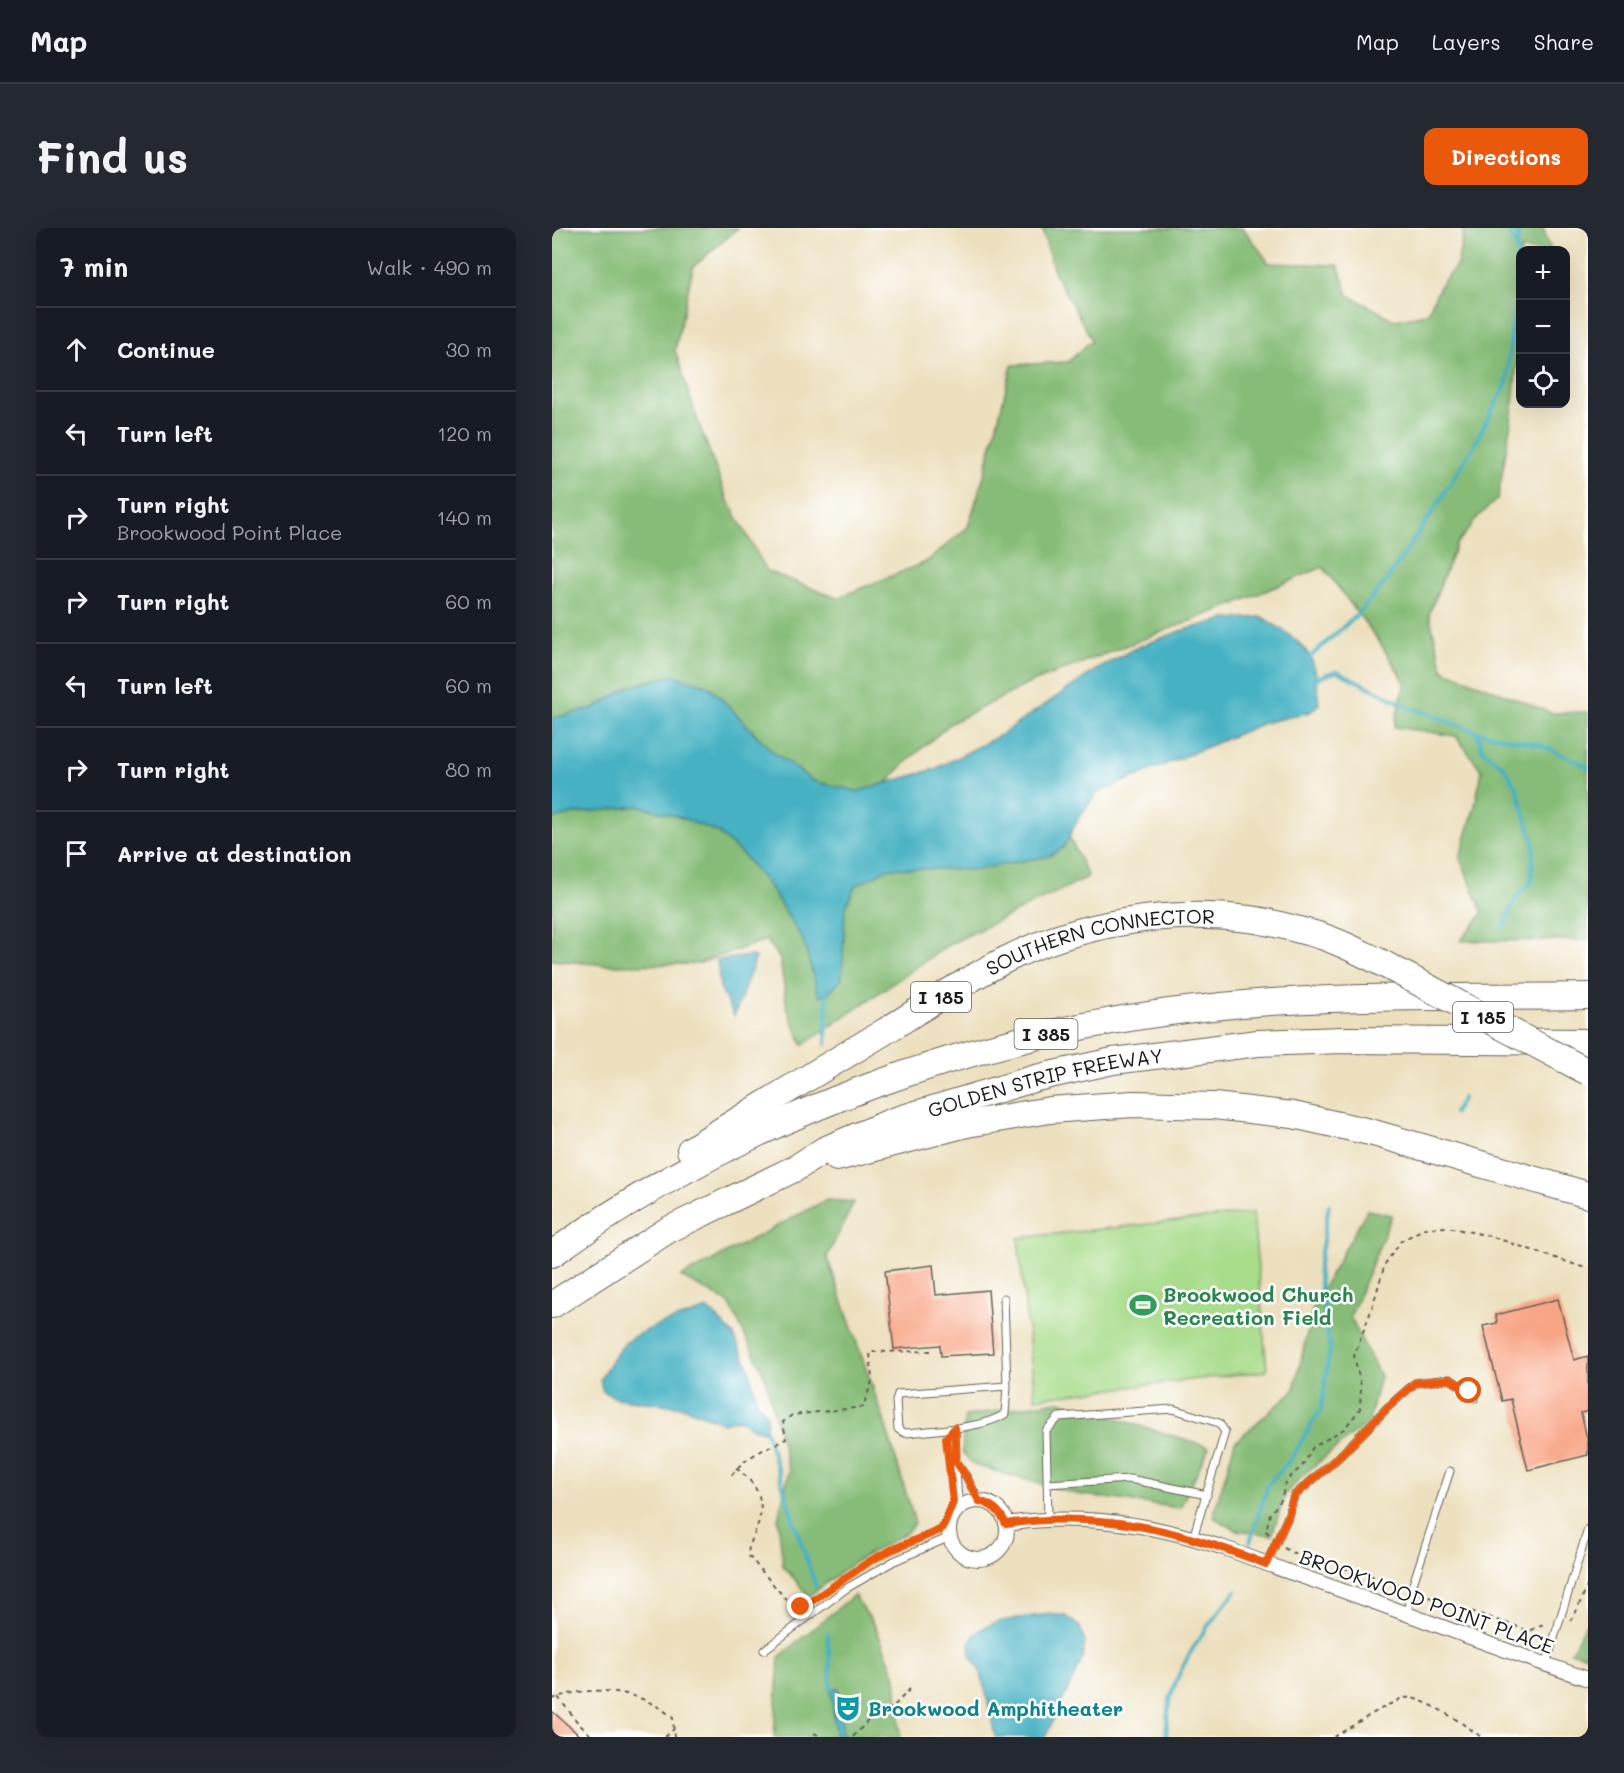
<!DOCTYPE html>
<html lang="en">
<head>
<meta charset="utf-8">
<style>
  :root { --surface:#171b24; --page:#242831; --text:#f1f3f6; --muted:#9ea1a6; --line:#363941; --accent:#ea580c }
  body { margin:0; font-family:Mali,sans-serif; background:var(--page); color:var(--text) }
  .controls { position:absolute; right:18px; top:18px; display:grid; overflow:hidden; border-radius:12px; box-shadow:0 6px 24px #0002 }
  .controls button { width:54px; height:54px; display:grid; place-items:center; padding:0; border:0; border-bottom:2px solid var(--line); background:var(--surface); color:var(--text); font:30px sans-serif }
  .stop { position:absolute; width:18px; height:18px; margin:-14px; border:4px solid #ea580c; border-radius:50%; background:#fff }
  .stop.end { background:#ea580c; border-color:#fff; box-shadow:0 2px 6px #0008 }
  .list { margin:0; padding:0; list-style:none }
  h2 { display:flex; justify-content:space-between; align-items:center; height:78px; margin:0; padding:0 24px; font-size:26px }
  h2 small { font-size:20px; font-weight:400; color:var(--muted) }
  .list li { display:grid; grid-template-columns:39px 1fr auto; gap:18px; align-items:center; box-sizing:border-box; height:84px; padding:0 24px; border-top:2px solid var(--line) }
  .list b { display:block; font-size:22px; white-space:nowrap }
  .list p { margin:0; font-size:20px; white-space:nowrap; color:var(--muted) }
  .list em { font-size:20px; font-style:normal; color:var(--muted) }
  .icon { flex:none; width:33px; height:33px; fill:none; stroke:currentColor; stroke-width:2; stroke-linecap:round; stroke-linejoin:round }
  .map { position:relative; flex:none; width:1036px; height:1509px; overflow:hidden; border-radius:12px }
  header { display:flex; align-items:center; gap:36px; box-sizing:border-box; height:84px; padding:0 30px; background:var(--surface); border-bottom:2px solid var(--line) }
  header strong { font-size:28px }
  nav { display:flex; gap:33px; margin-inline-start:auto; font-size:21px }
  .intro { display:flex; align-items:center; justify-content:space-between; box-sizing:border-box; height:144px; padding:0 36px }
  h1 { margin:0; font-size:42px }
  .button { padding:15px 27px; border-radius:12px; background:var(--accent); color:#fff; font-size:21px; font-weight:700 }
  main { display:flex; gap:36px; padding:0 36px }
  aside { flex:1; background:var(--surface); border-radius:12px; box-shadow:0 6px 24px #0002 }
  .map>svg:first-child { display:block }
</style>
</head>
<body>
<header>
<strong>Map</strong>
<nav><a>Map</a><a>Layers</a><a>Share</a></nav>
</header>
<div class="intro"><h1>Find us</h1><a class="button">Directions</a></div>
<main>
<aside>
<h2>7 min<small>Walk · 490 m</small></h2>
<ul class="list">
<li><svg class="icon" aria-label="ahead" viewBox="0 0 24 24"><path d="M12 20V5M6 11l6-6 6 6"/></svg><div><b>Continue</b></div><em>30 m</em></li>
<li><svg class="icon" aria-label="left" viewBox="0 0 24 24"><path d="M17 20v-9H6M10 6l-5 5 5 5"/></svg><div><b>Turn left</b></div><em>120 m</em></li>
<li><svg class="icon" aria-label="right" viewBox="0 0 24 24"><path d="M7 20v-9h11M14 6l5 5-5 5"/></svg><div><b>Turn right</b><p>Brookwood Point Place</p></div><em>140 m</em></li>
<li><svg class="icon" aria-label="right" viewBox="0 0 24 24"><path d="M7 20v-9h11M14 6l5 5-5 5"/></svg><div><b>Turn right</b></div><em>60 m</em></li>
<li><svg class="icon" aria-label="left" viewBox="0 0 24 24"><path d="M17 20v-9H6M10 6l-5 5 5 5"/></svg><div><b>Turn left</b></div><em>60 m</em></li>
<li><svg class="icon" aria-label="right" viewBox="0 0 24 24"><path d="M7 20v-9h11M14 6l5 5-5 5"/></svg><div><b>Turn right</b></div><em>80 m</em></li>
<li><svg class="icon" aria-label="arrive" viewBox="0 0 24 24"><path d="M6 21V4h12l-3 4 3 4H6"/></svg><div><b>Arrive at destination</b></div></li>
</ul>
</aside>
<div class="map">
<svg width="1036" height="1509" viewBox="0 0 1036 1509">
  <rect width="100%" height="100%" fill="#fff"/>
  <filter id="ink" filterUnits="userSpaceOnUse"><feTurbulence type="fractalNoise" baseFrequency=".0167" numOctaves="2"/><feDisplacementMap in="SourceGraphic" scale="12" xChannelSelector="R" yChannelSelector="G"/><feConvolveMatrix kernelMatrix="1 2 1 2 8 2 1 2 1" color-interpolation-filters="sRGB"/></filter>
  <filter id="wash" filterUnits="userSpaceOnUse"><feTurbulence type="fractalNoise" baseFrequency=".008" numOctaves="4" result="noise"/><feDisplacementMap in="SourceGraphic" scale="24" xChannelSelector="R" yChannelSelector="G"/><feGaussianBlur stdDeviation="1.35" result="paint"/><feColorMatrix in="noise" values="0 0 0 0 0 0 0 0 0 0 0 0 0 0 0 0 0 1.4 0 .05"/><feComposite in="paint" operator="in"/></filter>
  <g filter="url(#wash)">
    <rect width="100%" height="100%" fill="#ecdfbd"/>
    <!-- green -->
    <path fill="#a8dc8b" stroke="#627c54" stroke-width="1.5" d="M701 985 715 1143 483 1170 466 1010Z"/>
    <!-- forest -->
    <path fill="#86bc77" stroke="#516c4a" stroke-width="1.5" d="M0 0H186L141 39 123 122 144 188 175 271 215 343 285 370 374 334 416 299 433 244 460 137 516 134 540 112 502 44 490 0H691L717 35 786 37 796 67 842 92 875 86 889 56 905 37 912 4 907 0H991L999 22H969L968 111 967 114 960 187 946 270 926 289 904 317 877 386 891 442 1000 485 1036 484V712L908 713 931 685 908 630 923 577 930 543 904 508 842 499 853 454 826 412 771 339 682 376 480 454 399 495 352 536 326 564 506 584 536 649 398 716 251 817 235 780 228 731 214 712 145 736 56 737 0 732Z
      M274 972 302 974 275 1029 333 1195 363 1295 354 1305 304 1333 257 1368 231 1338 226 1291 237 1243 212 1146 177 1075 129 1049Z
      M815 982 840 987 798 1089 828 1148 817 1193 751 1247 733 1267 720 1307 684 1302 661 1289 683 1214 742 1162 762 1076Z
      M507 1173 657 1219 628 1280 524 1266 422 1237 410 1224 413 1188Z
      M302 1367 323 1398 344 1449 348 1509H222L227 1429Z
      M1036 1396V1427L1019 1424 1033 1397Z"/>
    <!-- water -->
    <path fill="#45b1c2" stroke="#30666f" stroke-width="1.5" d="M710 389C727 400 748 411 758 429 766 442 765 461 767 476L758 484 712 495 545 565 528 588 511 620 497 628 423 642 337 640 303 658 293 681 290 751 275 766 267 769 251 712 219 661 191 627 165 604 130 590 88 578 27 585 0 591V490L42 480 77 459 120 447 157 458 219 522 261 553 306 563 383 541 447 508 547 440 586 419 631 402 674 391Z
      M198 728 204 729 182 788 168 760 165 732Z
      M156 1081 181 1106 197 1140 205 1174 215 1186 214 1204 202 1200 185 1191 172 1195 131 1179 64 1170 51 1163 48 1152C53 1141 68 1118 78 1111 98 1098 133 1088 156 1081Z
      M499 1386 514 1388 528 1399 533 1414 530 1432 493 1509H443C439 1488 435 1467 429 1446 427 1438 420 1433 418 1426 410 1390 477 1389 499 1386Z
      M286 1460 289 1474 290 1509H284L279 1461Z"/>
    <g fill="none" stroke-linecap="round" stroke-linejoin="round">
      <!-- stream -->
      <path stroke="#45b1c2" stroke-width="4" d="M956 0 965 22 969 47
        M965 21 967 0
        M758 429 807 385 834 353 880 285 921 219 955 154 959 104 969 48
        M765 450 785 443 855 478 925 504 989 517 1036 539
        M925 504 930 521 953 540 965 561 982 616 979 655 964 669 952 699
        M274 816 275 766
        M902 885 911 870
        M214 1204 244 1300 264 1359
        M698 1314 716 1257 738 1232 769 1181 778 1121 766 1042 777 977
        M276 1406 279 1461
        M614 1509C615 1495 615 1480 619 1467 632 1427 657 1395 684 1363"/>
    </g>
    <g id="blocks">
      <!-- building -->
      <path fill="#f8a586" d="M381 1037 384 1067 436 1062 441 1125 389 1128 388 1117 342 1121 333 1043Z
        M1006 1071 1022 1132 1036 1128V1183L1029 1185 1036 1214V1227L976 1242 959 1171 950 1173 931 1098 945 1095 944 1087Z
        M0 1483 29 1509H0Z"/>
    </g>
  </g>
  <g filter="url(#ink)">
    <use href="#blocks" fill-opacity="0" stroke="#656054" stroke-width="1.5"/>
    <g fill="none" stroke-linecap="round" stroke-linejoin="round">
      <defs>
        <path id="service" d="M452 1070 455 1158 453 1186C430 1201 381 1202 353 1205L346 1201 344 1173 346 1166 455 1158
          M403 1200 404 1235
          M495 1256 578 1251 655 1267
          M406 1281C406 1265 404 1250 404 1235L414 1248 427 1273
          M496 1291 494 1203 507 1189 621 1181 667 1195 673 1204 641 1310
          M714 1337 735 1291 742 1268 789 1227 837 1178 863 1155 898 1151 917 1163 923 1170
          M855 1385 859 1362 898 1243
          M212 1422 295 1360 342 1333 398 1309
          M994 1436 1036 1301"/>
        <path id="minor" d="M397 1302a29 29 0 1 1 58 0a29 29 0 1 1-58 0Z
          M454 1296C527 1285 599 1295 669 1319 691 1326 714 1336 737 1344 837 1378 935 1417 1036 1451"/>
        <g id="motorway">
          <path id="s1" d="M138 922C202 882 267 843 332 804 372 779 412 753 453 732 527 695 615 681 697 691 716 693 736 699 755 704 780 710 803 722 826 733"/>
          <path d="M285 930 415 896 498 882 581 876 662 878 741 887 818 904 1036 967"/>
          <path d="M0 1026C196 886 430 801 670 778 791 766 914 770 1036 768"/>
          <path id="s2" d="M0 1077 116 1002 244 940 272 922 341 893 484 850 561 833 706 815 791 812 1036 814"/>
        </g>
      </defs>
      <!-- service casing -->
      <use href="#service" stroke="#656054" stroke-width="9"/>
      <!-- minor casing -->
      <use href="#minor" stroke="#656054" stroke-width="16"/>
      <!-- motorway casing -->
      <use href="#motorway" stroke="#656054" stroke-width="28"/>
      <!-- path -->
      <path stroke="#656054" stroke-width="2" stroke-dasharray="4.5 4.5" stroke-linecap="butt" d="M184 1240C208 1258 215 1276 203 1304 200 1313 196 1318 196 1327L238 1376 249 1379 255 1377
        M180 1247C193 1228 214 1221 234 1211L231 1194 240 1187 311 1179 320 1153 318 1124 379 1123
        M389 1301 397 1284
        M717 1306 714 1303 718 1286 729 1272 734 1253 751 1237 761 1219 792 1201 808 1181 809 1158 802 1128 819 1083 833 1036 849 1013 873 1000 895 999 938 1008 1036 1041
        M732 1320 744 1326 833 1352 849 1358
        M306 1341 346 1319
        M868 1366 978 1403 989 1397 995 1395
        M1018 1393 1024 1384 1036 1356
        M6 1469 27 1496 41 1509
        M0 1471C39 1456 89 1461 121 1490L122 1509
        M262 1505 269 1509
        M113 1509 122 1501
        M301 1509 323 1485 340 1480 358 1461
        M782 1509C800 1498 819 1486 838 1476 842 1475 847 1471 851 1470 869 1466 915 1498 929 1509"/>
      <!-- service -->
      <use href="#service" stroke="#fff" stroke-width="7"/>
      <!-- minor -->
      <use href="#minor" stroke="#fff" stroke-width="14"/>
      <!-- motorway -->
      <use href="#motorway" stroke="#fff" stroke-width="26"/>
      <defs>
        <path id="motorway-bridge" d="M826 733 1036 844"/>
      </defs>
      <!-- motorway-bridge casing -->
      <use href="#motorway-bridge" stroke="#656054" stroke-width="28" stroke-linecap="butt"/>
      <!-- motorway-bridge -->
      <use href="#motorway-bridge" stroke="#fff" stroke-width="26"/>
    </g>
  </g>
  <g fill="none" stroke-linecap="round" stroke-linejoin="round" filter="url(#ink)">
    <!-- route -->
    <path stroke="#ea580c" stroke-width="8" d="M249 1379 255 1376 318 1333 339 1322 388 1302 392 1297 401 1274 394 1210 403 1200 404 1234 414 1248 427 1273C441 1277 447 1282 454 1296 548 1282 627 1302 714 1336L735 1291 742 1268 789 1227 837 1178 863 1155 898 1151 917 1163"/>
  </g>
  <!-- icons -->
  <defs>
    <symbol id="stadium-bare" viewBox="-9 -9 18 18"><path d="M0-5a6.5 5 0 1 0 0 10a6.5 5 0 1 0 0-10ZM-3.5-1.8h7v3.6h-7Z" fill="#2e9e5b" stroke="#fff" stroke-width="2.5" paint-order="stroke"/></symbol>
    <symbol id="theatre-bare" viewBox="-9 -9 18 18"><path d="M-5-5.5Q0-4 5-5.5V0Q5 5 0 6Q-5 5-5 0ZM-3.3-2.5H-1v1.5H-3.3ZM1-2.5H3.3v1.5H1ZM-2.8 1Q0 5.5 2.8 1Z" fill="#0f9aa8" stroke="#fff" stroke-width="2.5" paint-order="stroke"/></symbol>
  </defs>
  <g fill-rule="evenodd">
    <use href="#stadium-bare" x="572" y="1058" width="38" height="38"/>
    <use href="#theatre-bare" x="277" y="1461" width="38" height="38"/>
  </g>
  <g text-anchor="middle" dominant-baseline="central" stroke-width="5" stroke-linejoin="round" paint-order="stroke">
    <!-- shield labels -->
    <g fill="#fff" stroke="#606060" stroke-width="1.5">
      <rect x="359" y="754" width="60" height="30" rx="4.5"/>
      <rect x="901" y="774" width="60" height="30" rx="4.5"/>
      <rect x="462.5" y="791" width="63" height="30" rx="4.5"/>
    </g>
    <g font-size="18" font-weight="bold" fill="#1c1c1c">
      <text x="389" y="769">I 185</text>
      <text x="931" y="789">I 185</text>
      <text x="494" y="806">I 385</text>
    </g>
    <!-- street labels -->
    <g font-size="20" fill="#1c1c1c" stroke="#fff">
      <text stroke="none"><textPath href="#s1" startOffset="466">SOUTHERN CONNECTOR</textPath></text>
      <text stroke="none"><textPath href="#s2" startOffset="546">GOLDEN STRIP FREEWAY</textPath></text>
      <text transform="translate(875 1373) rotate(20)">BROOKWOOD POINT PLACE</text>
    </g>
    <!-- leisure labels -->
    <g font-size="20" font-weight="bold" fill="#27864d" stroke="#fff" text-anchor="start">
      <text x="611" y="1066">Brookwood Church<tspan x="611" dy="23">Recreation Field</tspan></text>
    </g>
    <!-- culture labels -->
    <g font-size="20" font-weight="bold" fill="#0d838f" stroke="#fff" text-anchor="start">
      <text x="316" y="1480">Brookwood Amphitheater</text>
    </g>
  </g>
</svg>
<div class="controls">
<button>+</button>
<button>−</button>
<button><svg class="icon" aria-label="locate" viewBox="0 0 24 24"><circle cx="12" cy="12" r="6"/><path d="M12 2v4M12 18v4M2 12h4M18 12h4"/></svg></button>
</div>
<div class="stop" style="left:917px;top:1163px"></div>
<div class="stop end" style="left:249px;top:1379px"></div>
</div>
</main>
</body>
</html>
